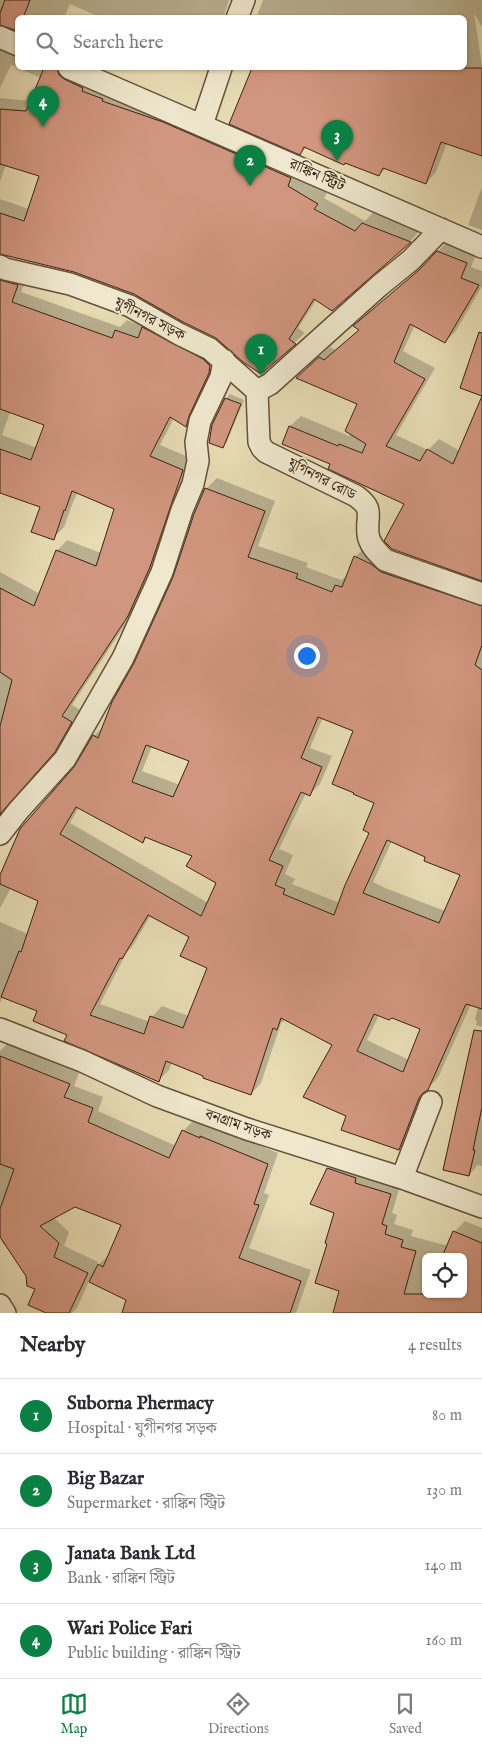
<!DOCTYPE html>
<html lang="en">
<head>
<meta charset="utf-8">
<style>
  :root { --surface:#fff; --page:#f7f7f7; --text:#2b2b33; --muted:#7c7c81; --line:#e1e1e2; --accent:#0b8043 }
  body { margin:0; font-family:"IM FELL English","Noto Serif Bengali",serif; background:var(--page); color:var(--text) }
  .controls { position:absolute; right:15px; bottom:15px; display:grid; overflow:hidden; border-radius:8px; box-shadow:0 1px 4px #0004 }
  .controls button { width:45px; height:45px; display:grid; place-items:center; padding:0; border:0; border-bottom:1px solid var(--line); background:var(--surface); color:var(--text); font:25px sans-serif }
  .you { position:absolute; left:306px; top:655px; width:18px; height:18px; margin:-12px; border:4px solid #fff; border-radius:50%; background:#1a73e8; box-shadow:0 0 0 8px #1a73e833 }
  .badge { display:grid; place-items:center; width:32px; height:32px; border-radius:50%; background:var(--accent); color:#fff; font-size:16px; font-weight:700 }
  .pin { position:absolute; translate:-50% -41px; filter:drop-shadow(0 1px 2px #0008) }
  .pin::after { content:''; position:absolute; top:26px; width:18px; height:15px; background:inherit; clip-path:polygon(0 0,100% 0,50% 100%) }
  .list { margin:0; padding:0; list-style:none }
  h2 { display:flex; justify-content:space-between; align-items:center; height:65px; margin:0; padding:0 20px; font-size:21px }
  h2 small { font-size:16px; font-weight:400; color:var(--muted) }
  .list li { display:grid; grid-template-columns:32px 1fr auto; gap:15px; align-items:center; box-sizing:border-box; height:75px; padding:0 20px; border-top:1px solid var(--line) }
  .list b { display:block; font-size:19px; white-space:nowrap }
  .list p { margin:0; font-size:16px; white-space:nowrap; color:var(--muted) }
  .list em { font-size:16px; font-style:normal; color:var(--muted) }
  .icon { flex:none; width:28px; height:28px; fill:none; stroke:currentColor; stroke-width:2; stroke-linecap:round; stroke-linejoin:round }
  .map { position:relative; flex:none; width:482px; height:1313px; overflow:hidden }
  .search { position:absolute; background:var(--surface); box-shadow:0 1px 4px #0004; left:15px; right:15px; top:15px; height:55px; display:flex; align-items:center; gap:12px; box-sizing:border-box; padding:0 18px; border-radius:8px; color:var(--muted); font-size:19px }
  .sheet { height:365px; background:var(--surface) }
  nav { display:flex; justify-content:space-around; align-items:center; box-sizing:border-box; height:70px; border-top:1px solid var(--line); background:var(--surface); font-size:14px; color:var(--muted) }
  nav a { display:grid; justify-items:center; gap:2px }
  nav .on { color:var(--accent) }
  .map>svg:first-child { display:block }
</style>
</head>
<body>
<div class="map">
<svg width="482" height="1313" viewBox="0 0 482 1313">
  <rect width="100%" height="100%" fill="#e7dcb4"/>
  <filter id="stains"><feTurbulence type="fractalNoise" baseFrequency=".004" numOctaves="4"/><feColorMatrix values="0 0 0 0 .2 0 0 0 0 .09 0 0 0 0 .02 0 0 0 .5 -.17"/></filter>
  <radialGradient id="worn" r=".72"><stop offset=".6" stop-color="#630" stop-opacity="0"/><stop offset="1" stop-color="#630" stop-opacity=".3"/></radialGradient>
  <!-- shadow -->
  <path fill="#0003" fill-rule="evenodd" d="M0 0H229L223 18H102L70 4 64 18H18L0 24Z
    M263 0H482V27L474 13 482 66V155L447 143 436 172 426 183 386 168 379 175 307 147 300 153 252 68H464V18H256Z
    M0 33 18 43V67L11 65 0 88Z
    M18 68H73L298 175 327 193 324 198 365 221 382 203 426 224 402 250 317 299 298 328 305 333 261 372 216 337 135 293 75 271 0 252V199L29 209 41 176 6 164 0 182V98L32 101 41 78Z
    M482 187V230L468 225Z
    M448 241 477 252 471 267 482 271V286L456 331 445 342 415 325 403 351 435 368 396 435 428 450 439 439 460 451 482 399V579L405 503 332 463 283 444 290 426 301 416 349 436 352 433 359 404 308 367 330 347 335 350 360 329 365 316 429 261Z
    M0 262 28 274 21 292 120 327 127 320 220 355 196 415 186 425 174 418 160 445 193 459 139 604 72 705 82 711 65 740 0 806V572L40 594 57 551 67 540 101 553 116 508 78 492 73 502 64 527 53 538 42 506 0 491ZM10 412 45 425 37 448 2 435Z
    M230 394 244 400 227 442 223 447 226 399Z
    M217 478 275 501 258 546 308 563 306 567 341 580 348 575 355 557 366 546 482 593V769L392 841 373 882 385 888 445 911 482 861V1027L476 1025 477 1021 475 1020 478 1007 471 1004 438 1078 429 1087 410 1138 399 1149 347 1116 334 1045 286 1019 281 1023 261 1083 251 1094 172 1062 169 1070 158 1081 68 1034 38 1010 3 997 0 1003V922L28 934 40 900 11 888 0 908V874L1 875 75 768 94 736 104 726 136 664 175 578 206 489ZM323 717 355 730 376 803 371 832 340 903 292 884 295 879 285 874 293 855 279 849 306 793 310 794 320 784 332 756 310 748ZM152 746 191 760 180 785 142 771ZM79 807 143 842 147 837 194 855 218 882 208 903 70 823ZM151 915 190 937 209 968 189 1016 162 1006 152 1017 150 1022 100 1004 127 952 132 947ZM379 1015 392 1017 421 1028 409 1060 367 1040Z
    M7 1044 79 1073 74 1086 103 1097 98 1111 176 1146 183 1131 194 1120 211 1127 212 1126 278 1153 264 1193 269 1195 249 1248 311 1270 296 1313H123L128 1300 89 1281 77 1308 72 1313H54L5 1243 3 1244 0 1236V1216L5 1211 0 1207V1051ZM75 1206 123 1224 110 1254 95 1268 98 1262 64 1246 69 1232 53 1217Z
    M482 1052V1166L478 1165 469 1175Z
    M339 1158 401 1183 392 1213 397 1215 394 1224 413 1230 411 1236 448 1246 454 1232 465 1221 482 1228V1313H334L341 1290 329 1243 335 1212 329 1169ZM426 1257H463V1294H426Z"/>
  <!-- building -->
  <path fill="#d1967f" stroke="#392212" fill-rule="evenodd" d="M5 0H30L23 18H18V31L0 25V13Z
    M44 68H57L59 75 64 79 83 88 82 91 103 99 102 101 163 122 291 178 288 186 318 204 314 209 355 231 362 223 411 242 332 311 314 299 289 339 296 344 261 374 243 362 216 338 185 323 134 294 74 272 0 254V213L24 221 39 176 0 164V109L26 111Z
    M252 68H482V156L441 142 426 184 383 168 379 176 345 163 344 165 304 147 300 155 229 124Z
    M437 251 467 263 461 278 479 285 445 343 410 324 394 362 425 379 386 446 420 461 427 449 453 464 482 396V581L392 549 384 541 404 504 328 469 330 464 282 444 289 426 338 446 339 444 362 453 366 444 345 431 357 404 296 378 319 357 324 360 359 330 353 326 419 270Z
    M0 280 18 285 12 302 112 338 115 330 138 338 142 327 203 359 210 366 209 373 189 416 186 427 170 417 150 456 183 470 150 567 128 616 62 716 72 722 55 752 0 814V726L12 680 0 672V588L34 606 56 550 96 566 114 509 72 491 65 511 64 510 54 540 31 532 40 507 0 493V449L31 460 44 425 0 409Z
    M479 332 482 333V396L460 388Z
    M225 398 241 404 223 448 209 443 212 425Z
    M205 488 265 511 248 557 298 574 296 578 332 592 335 585 342 587 354 556 371 564 381 572 482 606V645L475 665 482 670V1009L466 1004 428 1090 423 1093 419 1098 399 1150 341 1130 346 1116 303 1097 332 1045 281 1018 277 1030 273 1028 251 1095 203 1078V1076L166 1061 159 1082 64 1041 67 1035 33 1021 37 1011 1 997 19 951 21 952 38 901 0 884V875L20 829 74 767 93 735 98 738 112 702 134 663 173 577 194 514ZM318 717 353 731 332 784 354 793 353 794 374 803 363 830 369 833 345 885 334 915 283 894 285 889 275 885 283 866 269 860 301 792 310 796 322 767 301 758ZM146 745 189 761 173 797 132 782ZM76 807 143 843 145 837 192 856 186 866 216 883 201 916 60 834ZM387 840 425 857 424 861 460 875 439 923 363 893ZM148 915 189 937 180 956 207 968 183 1028 150 1016 144 1034 90 1015 120 958 122 959ZM374 1014 389 1020 392 1018 420 1029 403 1072 357 1051Z
    M474 1030 482 1031V1107L473 1150H475L469 1176 443 1170Z
    M0 1056 70 1084 64 1097 93 1108 88 1122 169 1158 182 1130 200 1138V1136L268 1164 254 1204 259 1205 239 1258 301 1281 290 1313H122L126 1300 89 1282 98 1264 103 1267 121 1225 75 1207 40 1226 59 1243 54 1257 88 1273 69 1313H46L28 1305 35 1289 27 1286 26 1276 0 1237V1209L14 1169 0 1164Z
    M327 1168 356 1178 355 1183 391 1194 382 1224 387 1226 385 1234 403 1240 401 1247 416 1251 404 1294H463V1257H442L453 1231 482 1243V1313H333L339 1291 315 1283 327 1244 325 1243 334 1213 310 1204Z"/>
  <g fill="none" stroke-linecap="round" stroke-linejoin="round">
    <defs>
      <path id="street" d="M237 18 244 0
        M0 37 18 45
        M69 68 482 247
        M202 125 221 68
        M0 266 5 269 70 284 130 306 179 334 210 349 257 391
        M257 391 259 442 262 448 266 452 356 496C375 510 366 514 368 534 369 545 378 553 385 560L482 594
        M257 391 270 384 379 286 411 260 441 229
        M0 834 18 811 65 759 123 658 162 572 182 510 193 484 198 461 196 442 200 421 221 377 224 360
        M0 1029 82 1061 157 1096 247 1129 402 1178 482 1207
        M402 1178 431 1102
        M0 1305 5 1313"/>
    </defs>
    <!-- street casing -->
    <use href="#street" stroke="#64503a" stroke-width="24"/>
    <!-- street -->
    <use href="#street" stroke="#efe8ce" stroke-width="21"/>
  </g>
  <g text-anchor="middle" dominant-baseline="central" stroke-width="4" stroke-linejoin="round" paint-order="stroke">
    <!-- street labels -->
    <g font-size="15" fill="#392212" stroke="#efe8ce">
      <text transform="translate(317 175) rotate(24)">রাঙ্কিন স্ট্রিট</text>
      <text transform="translate(150 319) rotate(27)">যুগীনগর সড়ক</text>
      <text transform="translate(322 479) rotate(27)">যুগিনগর রোড</text>
      <text transform="translate(238 1125) rotate(19)">বনগ্রাম সড়ক</text>
    </g>
  </g>
  <rect width="100%" height="100%" filter="url(#stains)"/>
  <rect width="100%" height="100%" fill="url(#worn)"/>
</svg>
<div class="controls">
<button><svg class="icon" aria-label="locate" viewBox="0 0 24 24"><circle cx="12" cy="12" r="6"/><path d="M12 2v4M12 18v4M2 12h4M18 12h4"/></svg></button>
</div>
<div class="you"></div>
<div class="pin badge" style="left:261px;top:375px">1</div>
<div class="pin badge" style="left:250px;top:186px">2</div>
<div class="pin badge" style="left:337px;top:161px">3</div>
<div class="pin badge" style="left:43px;top:127px">4</div>
<div class="search"><svg class="icon" aria-label="search" viewBox="0 0 24 24"><circle cx="10" cy="10" r="6"/><path d="M15 15l6 6"/></svg>Search here</div>
</div>
<section class="sheet">
<h2>Nearby<small>4 results</small></h2>
<ul class="list">
<li><span class="badge">1</span><div><b>Suborna Phermacy</b><p>Hospital · যুগীনগর সড়ক</p></div><em>80 m</em></li>
<li><span class="badge">2</span><div><b>Big Bazar</b><p>Supermarket · রাঙ্কিন স্ট্রিট</p></div><em>130 m</em></li>
<li><span class="badge">3</span><div><b>Janata Bank Ltd</b><p>Bank · রাঙ্কিন স্ট্রিট</p></div><em>140 m</em></li>
<li><span class="badge">4</span><div><b>Wari Police Fari</b><p>Public building · রাঙ্কিন স্ট্রিট</p></div><em>160 m</em></li>
</ul>
</section>
<nav>
<a class="on"><svg class="icon" aria-label="map" viewBox="0 0 24 24"><path d="M3 6l6-2 6 2 6-2v14l-6 2-6-2-6 2zM9 4v14M15 6v14"/></svg>Map</a>
<a><svg class="icon" aria-label="directions" viewBox="0 0 24 24"><path d="M12 3l9 9-9 9-9-9zM9 14v-3h6M13 9l2 2-2 2"/></svg>Directions</a>
<a><svg class="icon" aria-label="saved" viewBox="0 0 24 24"><path d="M7 4h10v16l-5-4-5 4z"/></svg>Saved</a>
</nav>
</body>
</html>
